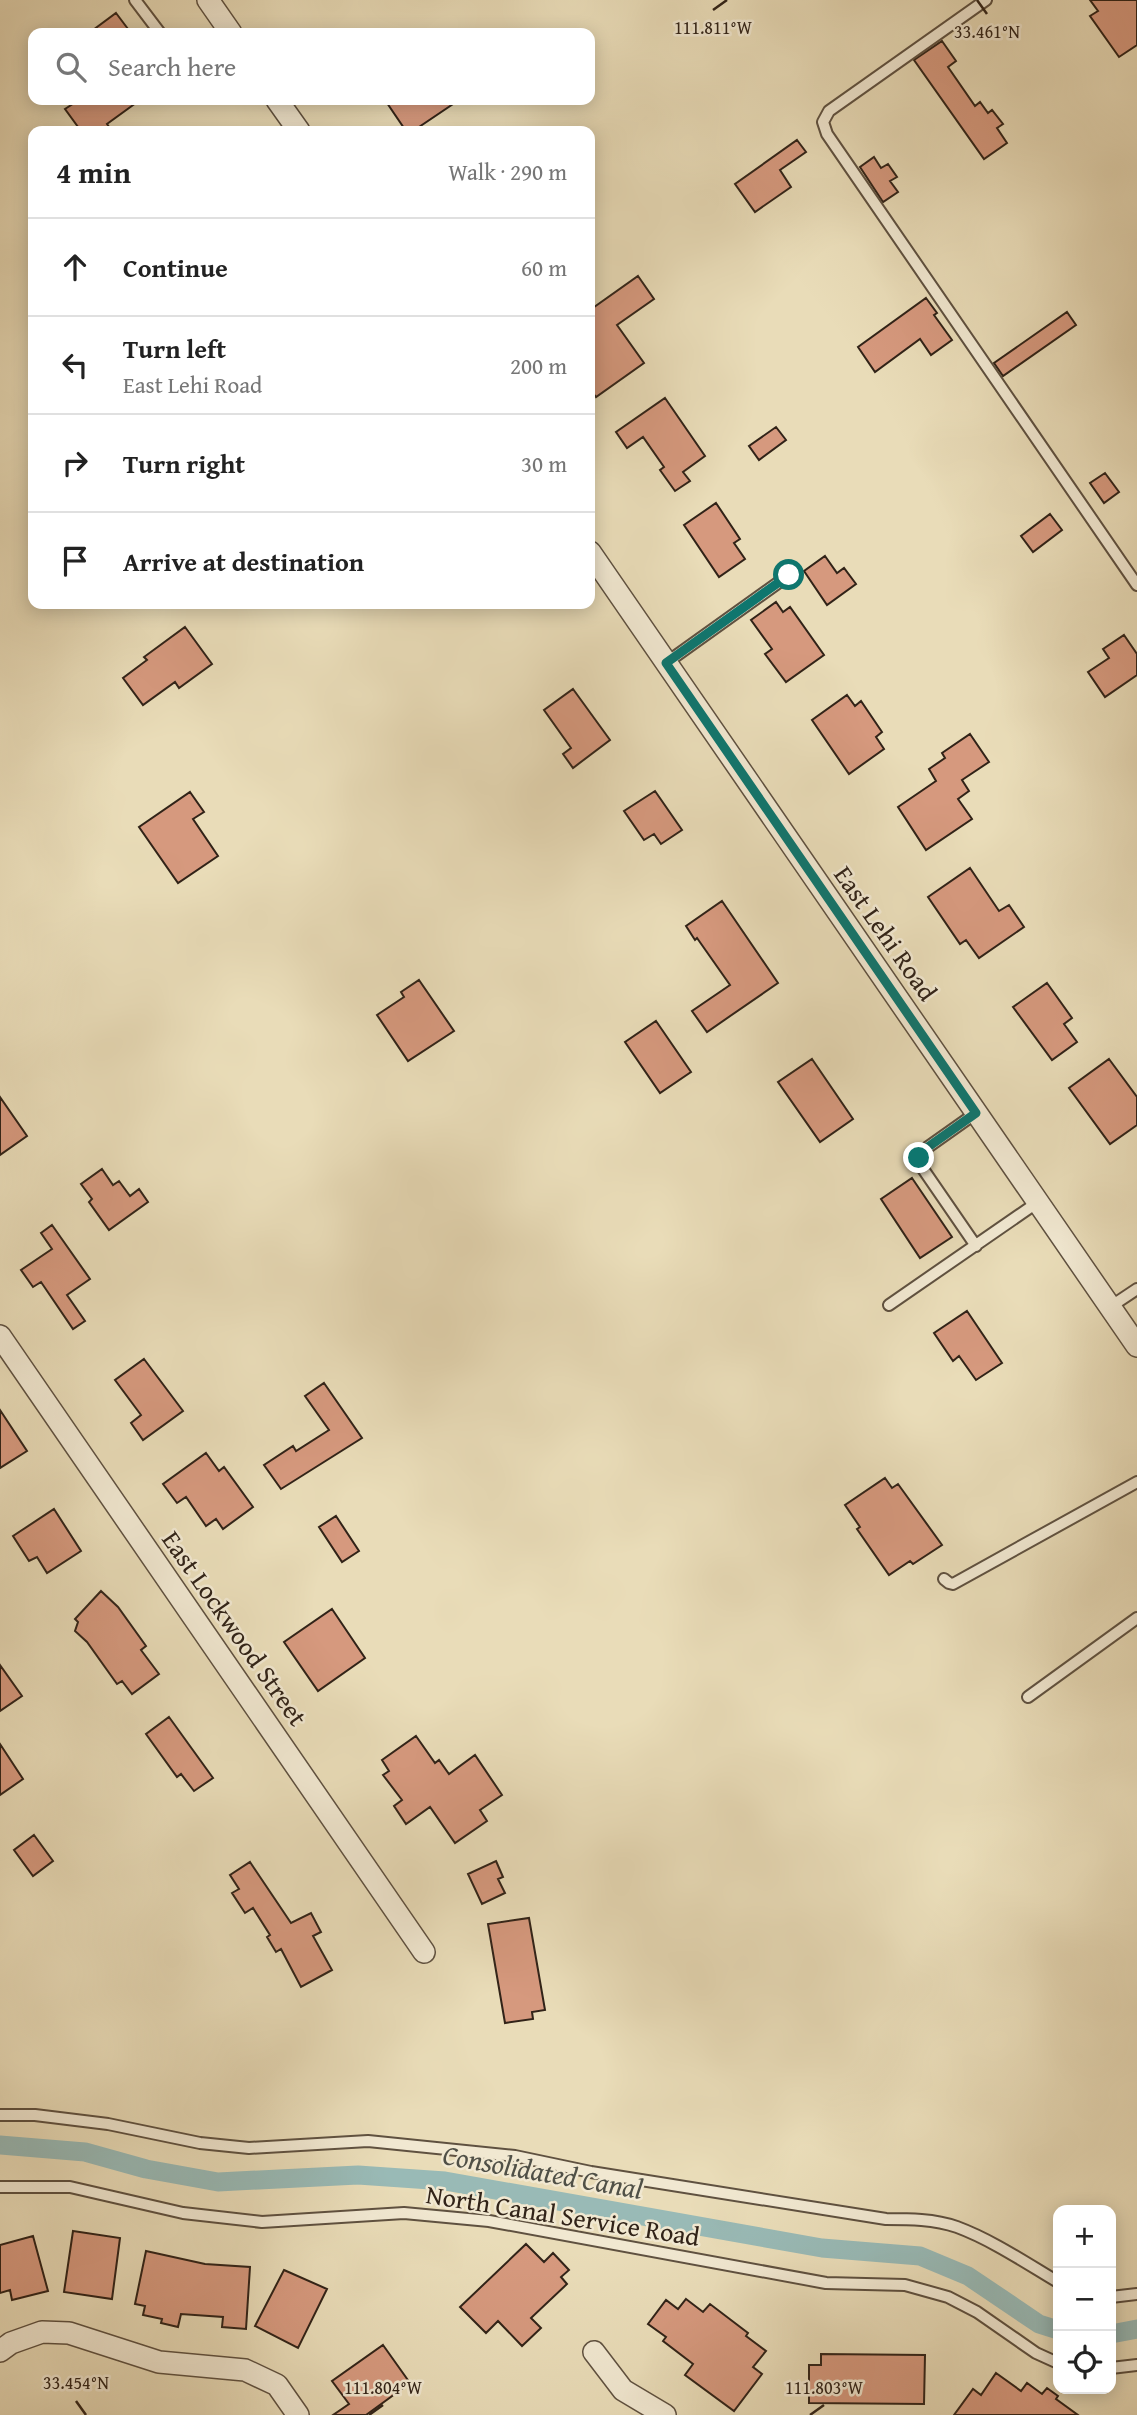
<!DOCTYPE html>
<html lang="en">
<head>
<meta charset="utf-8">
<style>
  :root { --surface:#fff; --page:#f2f2f2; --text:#222; --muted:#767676; --line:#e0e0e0 }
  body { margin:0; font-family:"Gentium Book Plus",serif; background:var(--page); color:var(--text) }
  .controls { position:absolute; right:21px; bottom:21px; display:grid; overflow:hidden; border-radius:14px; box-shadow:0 4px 18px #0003 }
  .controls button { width:63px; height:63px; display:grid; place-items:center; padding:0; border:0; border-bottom:2px solid var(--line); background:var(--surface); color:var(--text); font:35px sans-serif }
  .stop { position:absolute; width:21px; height:21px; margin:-16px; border:5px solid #0f766e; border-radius:50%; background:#fff }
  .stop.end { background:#0f766e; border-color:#fff; box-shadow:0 2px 7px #0008 }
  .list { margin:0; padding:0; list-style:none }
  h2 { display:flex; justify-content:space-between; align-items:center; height:91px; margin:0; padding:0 28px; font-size:30px }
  h2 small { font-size:23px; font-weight:400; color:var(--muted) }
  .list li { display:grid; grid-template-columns:46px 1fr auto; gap:21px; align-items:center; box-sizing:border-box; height:98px; padding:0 28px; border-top:2px solid var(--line) }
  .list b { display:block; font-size:26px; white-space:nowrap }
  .list p { margin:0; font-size:23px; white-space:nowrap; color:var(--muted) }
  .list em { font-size:23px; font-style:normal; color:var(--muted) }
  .icon { flex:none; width:38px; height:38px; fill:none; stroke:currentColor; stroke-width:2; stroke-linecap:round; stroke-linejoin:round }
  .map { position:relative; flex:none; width:1137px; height:2415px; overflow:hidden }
  .search { position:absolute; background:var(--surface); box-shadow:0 4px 18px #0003; left:28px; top:28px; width:567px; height:77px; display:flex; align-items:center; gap:18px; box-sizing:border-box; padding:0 24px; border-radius:14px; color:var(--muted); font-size:26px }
  .panel { position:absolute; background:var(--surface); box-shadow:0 4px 18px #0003; left:28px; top:126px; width:567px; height:483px; border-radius:14px }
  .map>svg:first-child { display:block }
</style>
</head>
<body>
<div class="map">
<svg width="1137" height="2415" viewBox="0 0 1137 2415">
  <rect width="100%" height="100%" fill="#e9dcb8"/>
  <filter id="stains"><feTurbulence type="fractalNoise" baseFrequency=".00286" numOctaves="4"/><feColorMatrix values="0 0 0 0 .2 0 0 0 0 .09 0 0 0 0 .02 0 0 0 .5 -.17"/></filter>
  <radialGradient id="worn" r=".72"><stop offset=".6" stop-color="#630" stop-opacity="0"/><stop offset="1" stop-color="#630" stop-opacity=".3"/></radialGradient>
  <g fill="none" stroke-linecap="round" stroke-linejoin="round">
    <!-- canal -->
    <path stroke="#99bab6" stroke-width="19" d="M0 2145 85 2152 146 2169 218 2182 358 2175 445 2181 822 2248 920 2256 968 2276 1039 2324 1058 2330
      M1111 2334 1137 2329"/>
  </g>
  <!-- building -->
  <path fill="#d6997e" stroke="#312318" stroke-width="2" d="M1090 0H1137V45L1119 57 1090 16 1098 11Z
    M116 13 131 33H89Z
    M942 41 956 61 948 67 975 106 980 102 988 113 992 110 1003 124 997 128 1007 143 984 159 914 60Z
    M79 100H140L107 124 112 131H81L65 109Z
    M385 100H459L413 131H406Z
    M797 140 806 152 780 170 791 187 755 212 735 184Z
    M874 157 881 168 888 164 897 177 890 181 898 192 883 202 860 167Z
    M638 276 654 299 617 325 644 363 596 397 590 389V310Z
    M926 298 937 313 934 315 952 340 931 355 920 339 875 372 858 347Z
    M1067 312 1076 325 1003 376 994 363Z
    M665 398 705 456 683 472 690 481 675 491 660 470 664 467 643 437 627 448 616 432Z
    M776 427 786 440 759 460 749 446Z
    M1105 473 1119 492 1104 503 1090 483Z
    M716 503 740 539 734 543 745 559 719 577 684 525Z
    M1050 514 1062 530 1033 552 1021 536Z
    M825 556 837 573 844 568 856 584 827 605 804 571Z
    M776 602 783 612 790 607 824 655 786 682 765 654 772 649 751 620Z
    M185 627 212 664 179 688 175 682 143 705 123 678 147 660 144 657Z
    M1124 635 1137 654V675L1105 697 1088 672 1109 658 1103 649Z
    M573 689 610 740 573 768 563 754 571 748 544 710Z
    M847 695 855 706 861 701 882 732 876 737 884 749 849 774 812 720Z
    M970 734 989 762 962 780 969 791 958 799 972 819 926 850 898 807 936 781 929 769 945 758 942 753Z
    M655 791 682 830 661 844 654 834 644 840 624 811Z
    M190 792 204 812 193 819 218 856 178 883 139 827Z
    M970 868 999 911 1009 905 1024 927 979 958 966 940 960 944 928 897Z
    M722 901 778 983 707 1032 692 1011 730 985 697 938 695 940 686 926Z
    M419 980 454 1031 408 1061 377 1015 404 997 401 992Z
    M1047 983 1072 1018 1064 1024 1077 1042 1052 1060 1013 1007Z
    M656 1021 691 1072 660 1093 625 1042Z
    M812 1059 853 1119 820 1142 778 1082Z
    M1109 1059 1137 1097V1125L1110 1144 1069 1088Z
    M0 1097 27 1136 0 1155Z
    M102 1169 113 1185 119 1181 130 1196 139 1189 148 1202 109 1230 89 1202 92 1199 81 1184Z
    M912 1178 952 1237 920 1258 881 1199Z
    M52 1225 90 1279 67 1295 85 1321 73 1329 41 1282 33 1287 21 1270 52 1249 41 1233Z
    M967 1311 1002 1363 976 1380 959 1356 953 1361 934 1333Z
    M144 1359 183 1411 143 1440 131 1423 141 1415 115 1380Z
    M324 1383 362 1438 281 1489 264 1465 293 1446 296 1451 329 1430 305 1396Z
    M0 1410 27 1451 0 1468Z
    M206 1453 219 1471 224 1467 253 1507 223 1529 216 1519 206 1526 186 1497 177 1503 163 1484Z
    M885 1478 892 1488 898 1484 942 1545 913 1564 910 1561 889 1575 857 1529 860 1527 845 1505Z
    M54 1509 81 1551 47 1573 37 1557 29 1561 13 1536Z
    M336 1516 359 1551 342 1562 319 1527Z
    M101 1591 118 1607 146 1646 141 1650 159 1674 132 1694 122 1681 117 1684 87 1642 75 1631 78 1622 75 1619Z
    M332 1609 365 1658 318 1691 284 1642Z
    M0 1665 22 1696 0 1711Z
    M169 1717 213 1778 194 1791 181 1774 177 1777 146 1734Z
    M416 1736 435 1763 439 1760 449 1774 475 1755 502 1795 480 1810 487 1821 455 1843 430 1807 406 1824 394 1806 402 1800 383 1775 389 1771 382 1760Z
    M0 1744 23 1779 0 1795Z
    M34 1835 53 1861 33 1876 14 1850Z
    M496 1861 503 1877 498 1879 505 1893 482 1904 468 1874Z
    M250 1862 291 1923 311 1913 321 1932 313 1936 332 1970 301 1987 281 1949 276 1952 267 1937 270 1935 253 1908 245 1913 232 1893 239 1889 230 1875Z
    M529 1918 545 2010 532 2012 533 2019 505 2023 488 1924Z
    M73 2231 120 2238 112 2299 64 2292Z
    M33 2236 48 2291 12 2300 10 2290 0 2293V2245Z
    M526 2244 544 2262 553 2253 569 2270 561 2277 567 2284 531 2318 541 2328 522 2346 498 2321 486 2333 460 2307Z
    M146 2251 205 2264 250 2267 246 2329 222 2327 223 2317 181 2314 178 2327 161 2323 162 2319 143 2315 145 2306 135 2304Z
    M284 2270 327 2289 298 2348 255 2326Z
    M686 2299 703 2312 710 2304 748 2333 746 2336 766 2351 753 2367 762 2374 734 2411 685 2375 693 2364 663 2341 666 2337 648 2324 666 2300 678 2309Z
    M383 2345 410 2383 366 2415H333L349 2404 332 2381Z
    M821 2354 925 2355 924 2404 809 2403V2365H821Z
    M996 2373 1021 2391 1027 2383 1042 2394 1047 2388 1058 2396 1056 2399 1078 2415H954L973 2389 981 2395Z"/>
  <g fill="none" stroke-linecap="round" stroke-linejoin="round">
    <defs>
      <path id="lane" d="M135 0 160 33
        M986 0 829 111 823 122 827 134 1137 585
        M666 663 789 575
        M976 1246 921 1166 919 1158 928 1147 976 1113
        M889 1305 1038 1202
        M1110 1307 1137 1289
        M944 1579 949 1583 953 1584 1137 1482
        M1028 1697 1137 1618
        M0 2115H35L108 2124 200 2143 249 2148 368 2141 515 2156 591 2172 886 2219C909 2219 934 2219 957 2227 992 2240 1026 2263 1058 2282
        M0 2187H70L183 2213 262 2222 404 2213 489 2221 826 2283 905 2285 948 2297 977 2312 1036 2353 1058 2363
        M1111 2297 1137 2294
        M1111 2368 1137 2365"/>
      <path id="street" d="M208 0 231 33
        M277 100 299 131
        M590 552 1137 1346
        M0 1336 424 1952
        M0 2351 11 2343 42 2332 69 2333 159 2362 245 2370 277 2385 298 2415
        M594 2352 623 2390 665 2415"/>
    </defs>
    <!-- lane casing -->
    <use href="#lane" stroke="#5f5140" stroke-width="14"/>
    <!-- street casing -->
    <use href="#street" stroke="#5f5140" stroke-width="24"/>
    <!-- lane -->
    <use href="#lane" stroke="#f1e8d1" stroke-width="10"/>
    <!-- street -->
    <use href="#street" stroke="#f1e8d1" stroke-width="21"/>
  </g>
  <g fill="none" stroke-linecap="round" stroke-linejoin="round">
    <!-- route -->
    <path stroke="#0f766e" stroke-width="9" d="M789 575 666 663 976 1113 928 1147 919 1158"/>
  </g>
  <!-- ticks -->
  <path fill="none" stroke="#312318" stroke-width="2.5" d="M977 0 987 14M713 10 727 0M76 2401 86 2415M369 2415 383 2405M810 2415 824 2405"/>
  <g text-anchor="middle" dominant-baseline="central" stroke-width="5" stroke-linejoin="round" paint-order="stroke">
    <!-- street labels -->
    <g font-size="26" fill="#312318" stroke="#f1e8d1">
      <text transform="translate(886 933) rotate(55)">East Lehi Road</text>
      <text transform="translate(235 1628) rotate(55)">East Lockwood Street</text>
      <text transform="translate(563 2215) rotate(9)">North Canal Service Road</text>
    </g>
    <!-- water labels -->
    <g font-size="28" font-style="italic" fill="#505047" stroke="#f1e8d1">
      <text transform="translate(543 2171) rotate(10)">Consolidated Canal</text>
    </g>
  </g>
  <g font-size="18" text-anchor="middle" fill="#312318" stroke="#f1e8d1" stroke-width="5" stroke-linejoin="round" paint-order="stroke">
    <text x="713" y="34">111.811°W</text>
    <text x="987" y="38">33.461°N</text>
    <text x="76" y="2389">33.454°N</text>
    <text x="383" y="2394">111.804°W</text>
    <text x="824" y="2394">111.803°W</text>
  </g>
  <rect width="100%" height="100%" filter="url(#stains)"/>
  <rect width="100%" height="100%" fill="url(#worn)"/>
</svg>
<div class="controls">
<button>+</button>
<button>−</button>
<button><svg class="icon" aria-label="locate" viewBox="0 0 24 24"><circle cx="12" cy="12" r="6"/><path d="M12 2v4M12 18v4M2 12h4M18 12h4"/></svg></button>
</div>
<div class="stop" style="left:789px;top:575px"></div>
<div class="stop end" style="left:919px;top:1158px"></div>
<div class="search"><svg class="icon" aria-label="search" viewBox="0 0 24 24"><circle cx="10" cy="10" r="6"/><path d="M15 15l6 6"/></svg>Search here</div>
<section class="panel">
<h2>4 min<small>Walk · 290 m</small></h2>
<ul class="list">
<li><svg class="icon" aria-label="ahead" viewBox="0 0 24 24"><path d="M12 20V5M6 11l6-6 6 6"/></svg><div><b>Continue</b></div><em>60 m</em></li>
<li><svg class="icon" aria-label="left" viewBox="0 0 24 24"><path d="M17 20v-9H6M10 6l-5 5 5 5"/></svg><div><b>Turn left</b><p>East Lehi Road</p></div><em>200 m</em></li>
<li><svg class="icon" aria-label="right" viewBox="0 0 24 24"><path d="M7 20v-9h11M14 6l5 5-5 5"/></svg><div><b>Turn right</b></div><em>30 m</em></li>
<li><svg class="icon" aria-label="arrive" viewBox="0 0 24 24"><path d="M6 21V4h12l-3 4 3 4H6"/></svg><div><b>Arrive at destination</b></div></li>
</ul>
</section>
</div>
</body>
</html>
